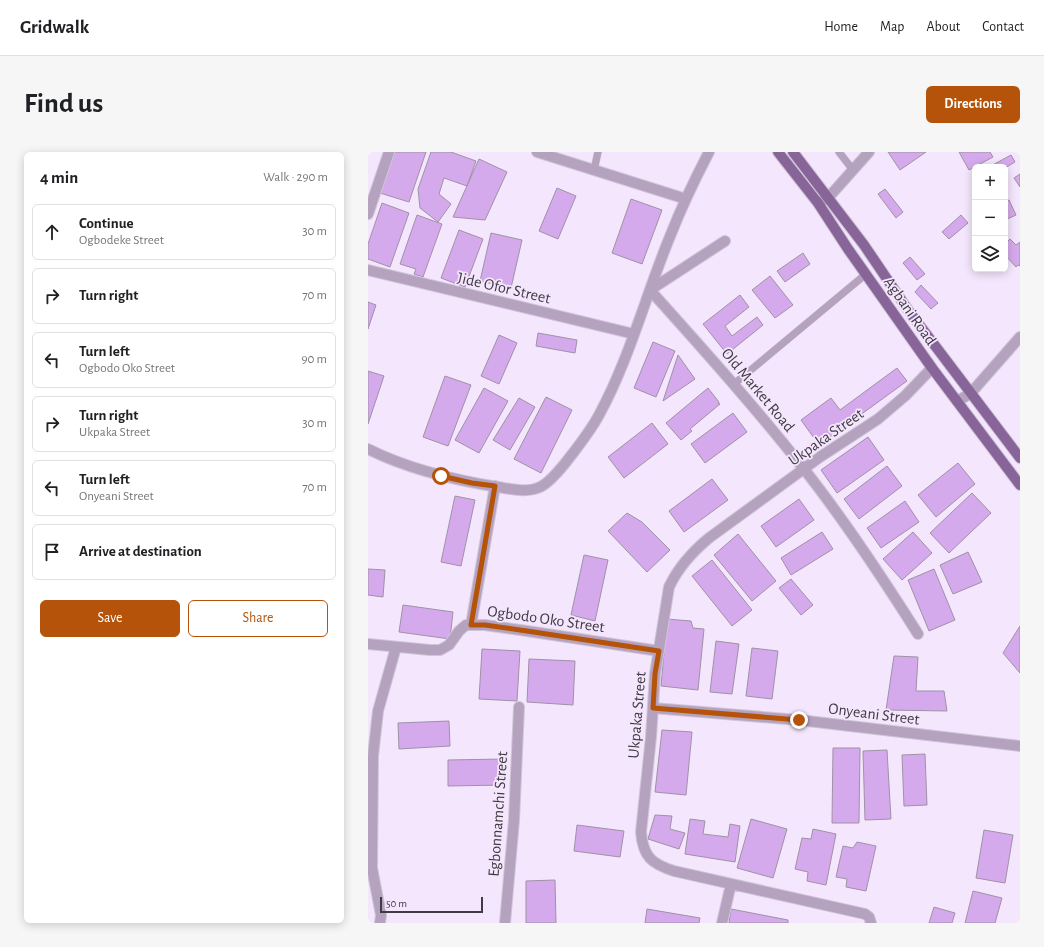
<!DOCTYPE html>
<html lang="en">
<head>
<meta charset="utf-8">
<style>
  :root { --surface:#fff; --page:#f6f6f6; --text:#202124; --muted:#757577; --line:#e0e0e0; --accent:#b45309 }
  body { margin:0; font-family:"Alegreya Sans",sans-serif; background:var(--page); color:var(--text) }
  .controls { position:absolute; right:12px; top:12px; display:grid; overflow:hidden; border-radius:6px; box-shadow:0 2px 10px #0003 }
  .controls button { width:36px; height:36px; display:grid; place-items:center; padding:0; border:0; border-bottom:1px solid var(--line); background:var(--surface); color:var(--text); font:20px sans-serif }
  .scale { position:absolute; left:12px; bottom:10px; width:103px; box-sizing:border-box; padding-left:4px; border:2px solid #403a43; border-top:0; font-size:11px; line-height:14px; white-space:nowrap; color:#403a43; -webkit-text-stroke:3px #f4e6fc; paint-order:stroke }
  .stop { position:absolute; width:12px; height:12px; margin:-9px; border:3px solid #b45309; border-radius:50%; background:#fff }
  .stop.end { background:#b45309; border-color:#fff; box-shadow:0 1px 4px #0008 }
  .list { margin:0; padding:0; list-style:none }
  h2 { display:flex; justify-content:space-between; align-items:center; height:52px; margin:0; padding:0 16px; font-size:17px }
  h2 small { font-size:13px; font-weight:400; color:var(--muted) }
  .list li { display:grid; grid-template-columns:26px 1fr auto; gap:12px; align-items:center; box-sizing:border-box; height:56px; margin:0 8px 8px; padding:0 8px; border:1px solid var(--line); border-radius:6px }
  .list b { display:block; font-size:15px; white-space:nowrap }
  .list p { margin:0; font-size:13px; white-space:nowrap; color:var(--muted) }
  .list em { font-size:13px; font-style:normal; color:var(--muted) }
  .actions { display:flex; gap:8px; padding:12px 16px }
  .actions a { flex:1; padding:9px 0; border:1px solid var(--accent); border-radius:6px; text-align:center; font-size:14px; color:var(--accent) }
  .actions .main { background:var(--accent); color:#fff }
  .icon { flex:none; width:22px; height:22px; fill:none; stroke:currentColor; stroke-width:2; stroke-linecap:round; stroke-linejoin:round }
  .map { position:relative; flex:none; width:652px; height:771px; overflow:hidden; border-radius:6px }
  header { display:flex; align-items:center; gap:24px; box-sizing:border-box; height:56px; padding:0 20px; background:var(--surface); border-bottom:1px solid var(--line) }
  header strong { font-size:19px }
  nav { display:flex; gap:22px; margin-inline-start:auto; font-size:14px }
  .intro { display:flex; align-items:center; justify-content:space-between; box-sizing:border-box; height:96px; padding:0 24px }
  h1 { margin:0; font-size:28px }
  .button { padding:10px 18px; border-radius:6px; background:var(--accent); color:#fff; font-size:14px; font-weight:700 }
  main { display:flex; gap:24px; padding:0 24px }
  aside { flex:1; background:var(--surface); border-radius:6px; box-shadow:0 2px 10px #0003 }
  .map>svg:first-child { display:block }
</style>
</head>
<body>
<header>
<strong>Gridwalk</strong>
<nav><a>Home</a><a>Map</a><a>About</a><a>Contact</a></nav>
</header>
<div class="intro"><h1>Find us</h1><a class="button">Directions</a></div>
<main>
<aside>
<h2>4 min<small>Walk · 290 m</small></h2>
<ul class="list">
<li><svg class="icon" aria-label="ahead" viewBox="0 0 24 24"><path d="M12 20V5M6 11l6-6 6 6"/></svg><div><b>Continue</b><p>Ogbodeke Street</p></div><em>30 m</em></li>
<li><svg class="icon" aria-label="right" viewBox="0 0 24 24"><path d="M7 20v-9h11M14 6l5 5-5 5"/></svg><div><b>Turn right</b></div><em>70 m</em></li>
<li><svg class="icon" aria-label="left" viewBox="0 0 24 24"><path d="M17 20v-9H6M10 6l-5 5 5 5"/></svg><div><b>Turn left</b><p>Ogbodo Oko Street</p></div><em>90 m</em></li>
<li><svg class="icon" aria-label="right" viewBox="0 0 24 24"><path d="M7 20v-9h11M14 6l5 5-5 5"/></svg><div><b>Turn right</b><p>Ukpaka Street</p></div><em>30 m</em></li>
<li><svg class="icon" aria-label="left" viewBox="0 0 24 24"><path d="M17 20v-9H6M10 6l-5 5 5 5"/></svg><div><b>Turn left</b><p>Onyeani Street</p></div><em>70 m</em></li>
<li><svg class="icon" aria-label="arrive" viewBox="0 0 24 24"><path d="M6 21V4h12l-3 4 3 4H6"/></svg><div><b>Arrive at destination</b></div></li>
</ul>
<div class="actions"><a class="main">Save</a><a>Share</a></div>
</aside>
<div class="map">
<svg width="652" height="771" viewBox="0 0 652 771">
  <rect width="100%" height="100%" fill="#f4e6fc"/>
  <!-- building -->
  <path fill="#d5aaec" stroke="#9f91a6" d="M26 0H58L41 50 12 41Z
    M63 0H83L108 9 99 34 76 26 71 42 83 52 70 70 52 56 50 37Z
    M520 0H558L532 18Z
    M591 0H622L625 5 601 18Z
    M643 3 647 10 637 16 621 15Z
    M111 7 139 20 117 68 85 65Z
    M652 22V35L646 26Z
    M189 36 208 44 190 87 171 79Z
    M517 37 535 60 528 66 510 42Z
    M263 47 294 58 274 112 244 101Z
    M641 48 648 63 637 68V50Z
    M14 51 41 61 22 115 0 107V92Z
    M49 63 74 72 55 125 46 122 48 117 32 112Z
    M593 63 600 71 581 87 574 80Z
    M91 78 115 87 97 135 73 126Z
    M123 81 154 88 143 136 112 129Z
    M642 87 648 93 652 90V114L650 113 648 115 637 103V92Z
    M435 101 442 112 417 130 409 119Z
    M542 105 557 122 549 128 535 111Z
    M402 124 425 153 407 166 384 138Z
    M553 133 570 151 563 157 547 140Z
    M372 143 381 155 357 174 364 184 389 165 395 173 359 202 335 172Z
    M0 150 8 153 0 177Z
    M170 181 209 188 207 201 168 194Z
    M131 183 149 191 131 232 113 224Z
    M285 190 307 199 288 245 266 236Z
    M310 203 327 227 295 249Z
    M529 216 539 229 451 293 433 268 463 246 472 258Z
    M0 219 16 224 0 272Z
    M77 224 103 233 80 294 55 285Z
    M116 236 140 249 111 301 87 288Z
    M340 236 351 250 350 251 352 252 322 277 324 279 313 288 298 271Z
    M178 245 204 258 173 321 146 307Z
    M151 246 167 255 142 298 125 288Z
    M365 261 379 280 337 311 323 292Z
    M284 271 300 292 256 326 240 305Z
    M500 285 516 308 469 341 453 318Z
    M590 311 607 332 568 365 550 343Z
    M519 314 534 334 491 367 476 347Z
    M344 327 360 348 316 380 301 359Z
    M604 341 623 361 581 401 562 381Z
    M87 344 107 348 93 414 73 410Z
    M431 347 446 368 408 395 393 374Z
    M537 349 551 370 513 396 499 376Z
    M259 361 274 370 302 398 279 420 240 379Z
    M454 380 465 397 423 423 413 406Z
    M545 380 564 401 534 428 515 407Z
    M370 382 408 429 384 449 346 403Z
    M600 400 614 430 585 442 572 413Z
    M216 403 240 408 227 469 203 463Z
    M344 408 384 458 364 474 324 424Z
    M0 417 17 418 15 445 0 443Z
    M566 417 587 468 561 479 540 428Z
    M423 427 445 453 433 463 411 436Z
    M35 453 85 460 82 487 31 480Z
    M299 467 323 469 325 476 336 477 330 538 293 534Z
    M652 474V521L635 501Z
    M348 489 371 492 364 542 342 540Z
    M384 496 410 499 404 547 378 544Z
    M114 497 152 499 149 549 111 547Z
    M526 504 550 505 548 539H576L579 559 518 558Z
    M161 507 207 509 205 553 159 550Z
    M81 569 82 594 31 597 30 571Z
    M294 578 324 580 318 643 287 640Z
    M465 596H492L491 671H464Z
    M519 598 523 667 497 668 495 599Z
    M557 602 559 653 536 654 534 603Z
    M136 607V633L80 634V608Z
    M287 663 304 664 302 677 317 681 311 697 280 687Z
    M322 667 337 669 335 682 360 685 362 672 372 674 367 710 317 702Z
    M383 667 419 677 405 726 369 716Z
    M209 673 256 679 252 705 206 699Z
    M445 677 468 682 458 733 439 729 440 720 427 717 434 686 443 687Z
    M616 678 645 683 637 731 608 726Z
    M489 690 508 694 498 739 478 735 479 727 468 725 475 694 485 696Z
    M187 728 188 771H158V729Z
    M605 739 634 746 627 771H597Z
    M566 755 587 761 584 771H561Z
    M279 757 332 766 331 771H277Z
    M363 757 420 768V771H361Z"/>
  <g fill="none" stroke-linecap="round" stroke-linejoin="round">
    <defs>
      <path id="service" d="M471 0 485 18
        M226 18 230 0
        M366 232 498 122"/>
      <path id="minor" d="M169 0 318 47
        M452 50 460 46 501 0
        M0 62 21 0
        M357 89 282 138C335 197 387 255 436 317 477 369 514 425 550 482
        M0 118 266 182
        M589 249 602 242 652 185
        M0 297C40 317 86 328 130 335 143 337 160 341 172 335 183 330 195 314 202 305 212 292 223 278 231 263 262 206 278 142 303 82 314 54 327 27 341 0
        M103 473 127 334
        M0 492 62 498H72L81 493 91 479 98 473H117L159 479 291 499
        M285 556 431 568 652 594
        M12 771 13 763 4 716 5 604 10 559 28 495
        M137 771 146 668 151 555
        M354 771 363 732
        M503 771 501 765 497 762 306 719C284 712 275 705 273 680L283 585 287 522 301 435C310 416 324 400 341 386L452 305 510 267 537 244 564 216"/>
      <path id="primary" d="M410 0 450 51 480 97 564 216 652 333
        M425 0 496 93 540 158 652 306"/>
    </defs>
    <!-- service casing -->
    <use href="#service" stroke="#d0c4d7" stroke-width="8"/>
    <!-- minor casing -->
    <use href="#minor" stroke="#d0c4d7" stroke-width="12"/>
    <!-- primary casing -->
    <use href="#primary" stroke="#d0c4d7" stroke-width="12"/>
    <!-- service -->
    <use href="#service" stroke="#b5a2bf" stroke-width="7"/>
    <!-- minor -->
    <use href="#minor" stroke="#b5a2bf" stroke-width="10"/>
    <!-- primary -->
    <use href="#primary" stroke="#876598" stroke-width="10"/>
  </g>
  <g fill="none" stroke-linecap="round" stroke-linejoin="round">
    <!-- route -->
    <path stroke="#b45309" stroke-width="5" d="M73 324 104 331 127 334 103 473H117L159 479 291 499 287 522 285 556 431 568"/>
  </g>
  <g text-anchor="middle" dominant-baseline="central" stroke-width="3.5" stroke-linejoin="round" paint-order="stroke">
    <!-- street labels -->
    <g font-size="16" fill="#403a43" stroke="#f4e6fc">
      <text transform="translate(136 136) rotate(13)">Jide Ofor Street</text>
      <text transform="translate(542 159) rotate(55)">Agbani Road</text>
      <text transform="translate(390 238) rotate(50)">Old Market Road</text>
      <text transform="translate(458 285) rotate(-35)">Ukpaka Street</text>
      <text transform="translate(178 467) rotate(8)">Ogbodo Oko Street</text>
      <text transform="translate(506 562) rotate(7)">Onyeani Street</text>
      <text transform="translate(269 563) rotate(-85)">Ukpaka Street</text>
      <text transform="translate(130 662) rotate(-86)">Egbonnamchi Street</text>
    </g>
  </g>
</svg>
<div class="controls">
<button>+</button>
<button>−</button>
<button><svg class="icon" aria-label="layers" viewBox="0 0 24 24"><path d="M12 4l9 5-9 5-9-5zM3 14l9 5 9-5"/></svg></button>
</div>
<div class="scale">50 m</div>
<div class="stop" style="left:73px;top:324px"></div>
<div class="stop end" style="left:431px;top:568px"></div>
</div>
</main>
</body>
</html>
